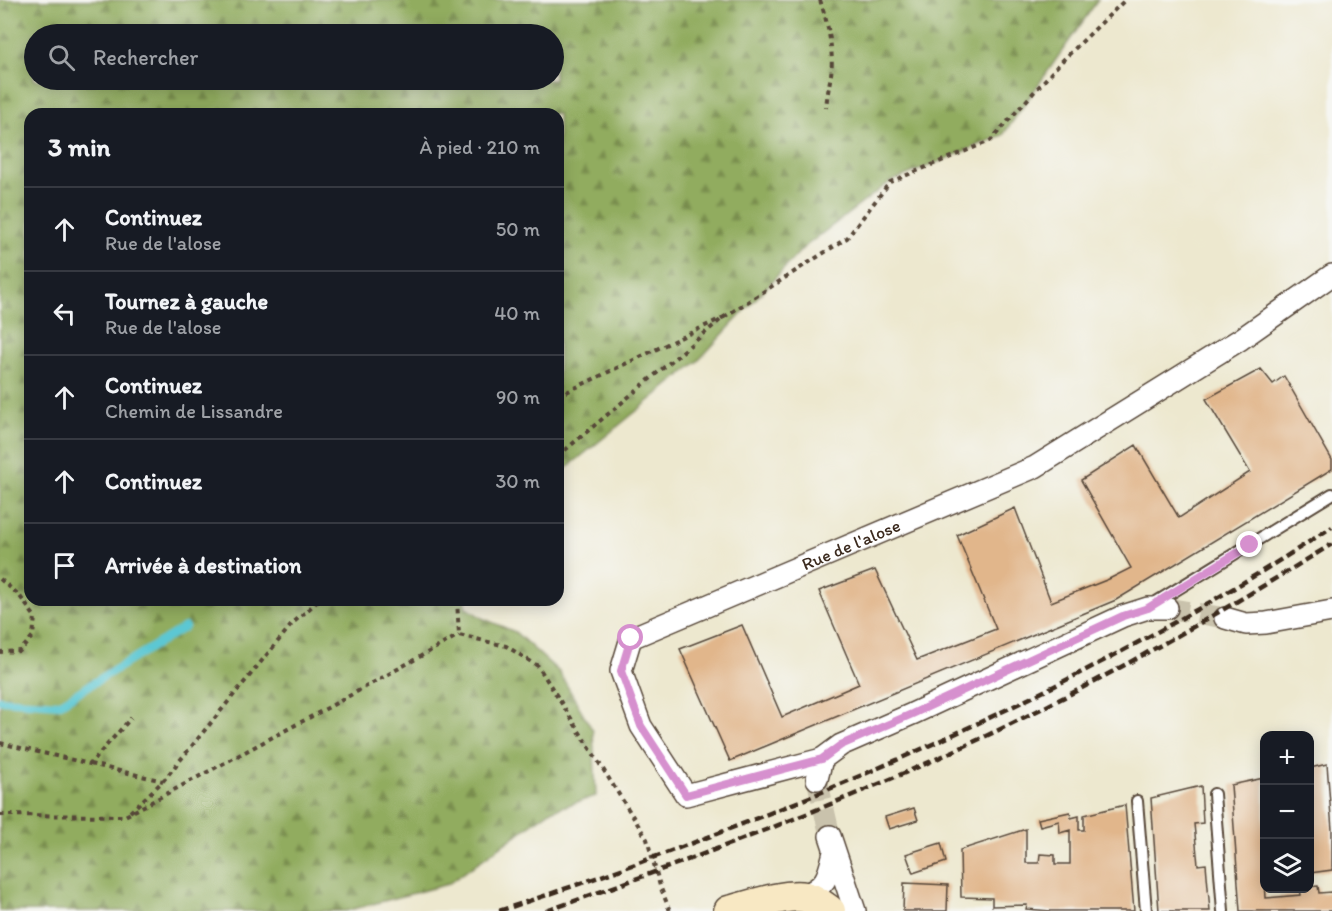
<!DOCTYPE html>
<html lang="fr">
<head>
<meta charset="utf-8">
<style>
  :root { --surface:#171b24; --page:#242831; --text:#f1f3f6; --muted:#9ea1a6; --line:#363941 }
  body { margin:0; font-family:Itim,sans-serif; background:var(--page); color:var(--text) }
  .controls { position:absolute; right:18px; bottom:18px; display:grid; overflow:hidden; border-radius:12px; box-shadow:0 3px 15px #0003 }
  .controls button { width:54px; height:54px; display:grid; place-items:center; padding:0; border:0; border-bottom:2px solid var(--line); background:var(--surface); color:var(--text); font:30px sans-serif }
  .stop { position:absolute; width:18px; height:18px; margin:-14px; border:4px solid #d690ce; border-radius:50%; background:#fff }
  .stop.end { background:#d690ce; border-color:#fff; box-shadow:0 2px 6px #0008 }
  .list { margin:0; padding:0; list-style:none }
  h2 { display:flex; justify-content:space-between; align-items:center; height:78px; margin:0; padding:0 24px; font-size:26px }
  h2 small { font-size:20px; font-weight:400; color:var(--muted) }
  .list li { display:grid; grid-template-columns:39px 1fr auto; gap:18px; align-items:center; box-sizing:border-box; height:84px; padding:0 24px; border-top:2px solid var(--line) }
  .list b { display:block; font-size:22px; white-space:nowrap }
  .list p { margin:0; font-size:20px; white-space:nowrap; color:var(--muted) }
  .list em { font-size:20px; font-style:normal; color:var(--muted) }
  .icon { flex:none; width:33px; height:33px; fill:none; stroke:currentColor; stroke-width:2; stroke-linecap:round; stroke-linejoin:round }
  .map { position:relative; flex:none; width:1332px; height:911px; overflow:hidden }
  .search { position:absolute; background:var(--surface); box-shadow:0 3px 15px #0003; left:24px; top:24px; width:540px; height:66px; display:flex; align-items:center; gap:15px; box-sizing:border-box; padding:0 21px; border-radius:33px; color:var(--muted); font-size:22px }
  .panel { position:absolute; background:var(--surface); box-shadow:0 3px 15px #0003; left:24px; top:108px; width:540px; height:498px; border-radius:18px }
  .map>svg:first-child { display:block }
</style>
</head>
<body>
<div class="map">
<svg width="1332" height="911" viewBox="0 0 1332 911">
  <defs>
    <pattern id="forest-firs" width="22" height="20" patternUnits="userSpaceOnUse" patternTransform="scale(1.5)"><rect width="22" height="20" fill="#91ac5e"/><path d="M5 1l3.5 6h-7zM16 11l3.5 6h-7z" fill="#788c4d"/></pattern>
  </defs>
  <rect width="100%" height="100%" fill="#f6f6f2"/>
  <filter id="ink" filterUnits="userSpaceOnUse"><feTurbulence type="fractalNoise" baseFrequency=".0167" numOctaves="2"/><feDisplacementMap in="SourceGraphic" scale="12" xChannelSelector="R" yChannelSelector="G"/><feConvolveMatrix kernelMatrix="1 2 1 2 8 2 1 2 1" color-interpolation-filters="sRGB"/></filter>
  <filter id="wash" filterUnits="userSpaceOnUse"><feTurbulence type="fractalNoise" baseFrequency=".008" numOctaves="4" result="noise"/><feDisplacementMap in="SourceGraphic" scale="24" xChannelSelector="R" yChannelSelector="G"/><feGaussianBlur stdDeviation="1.35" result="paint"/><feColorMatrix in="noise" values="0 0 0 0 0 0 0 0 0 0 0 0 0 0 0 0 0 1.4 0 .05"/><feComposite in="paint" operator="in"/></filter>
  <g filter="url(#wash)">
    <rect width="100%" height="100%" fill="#ede8cf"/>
    <!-- forest -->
    <path fill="url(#forest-firs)" stroke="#666b3e" stroke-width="1.5" fill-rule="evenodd" d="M0 0H1098L1003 135 890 182 803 248 698 361 558 475V114H30V600H466L465 606 482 618 515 632 559 672 593 731 596 796 550 811 448 884 346 911H0ZM34 34H554V80H34Z"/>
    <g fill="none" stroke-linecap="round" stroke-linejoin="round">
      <!-- stream -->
      <path stroke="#5bc7d3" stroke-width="8" d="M0 700 59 704 185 627"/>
    </g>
    <g id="blocks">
      <!-- building -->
      <path fill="#e1b68b" d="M1261 369 1273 384 1284 376 1332 460V469L1116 600 730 761 680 649 742 625 782 717 859 684 819 591 875 570 917 660 996 629 957 535 1015 508 1051 602 1109 579 1131 568 1081 480 1136 445 1179 518 1250 472 1206 399Z
        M1327 764 1332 830V870L1310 873V768Z
        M1264 778V867L1266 898 1301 895 1300 888 1318 886 1319 893 1332 892V911H1240L1231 785Z
        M1201 786 1203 823 1194 824 1198 865 1206 864 1210 911H1159L1151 798Z
        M1125 805 1134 911H1051L1026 909 1027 905 992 906V898L961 897 960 850 1026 829V863H1039L1040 854 1055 855V864H1070V830L1060 833 1059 821 1040 826 1038 819 1070 812 1071 818 1079 816V830H1084V815Z
        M914 808 918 820 889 829 885 817Z
        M941 843 946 862 913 873 906 854Z
        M904 883 948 885 947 911H903Z"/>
    </g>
  </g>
  <g filter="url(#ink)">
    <use href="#blocks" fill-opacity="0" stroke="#564639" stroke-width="1.5"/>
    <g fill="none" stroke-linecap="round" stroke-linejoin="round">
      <!-- minor-tunnel -->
      <path stroke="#c9c2ac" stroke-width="21" stroke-dasharray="21 10" stroke-linecap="butt" d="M1167 608 1225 618
        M817 779 830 836"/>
      <defs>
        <path id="service" d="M1153 604 1332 494
          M1214 794 1223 911
          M1137 801 1146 911"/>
        <g id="minor">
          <path d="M1225 618 1246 624 1266 623 1332 611"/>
          <path id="s1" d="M822 759 686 795 641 726 621 671 631 638 1035 467 1241 339 1332 275"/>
          <path d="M817 779 822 759 841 745 912 714 1123 616 1148 608H1167"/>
          <path d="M830 836 855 911"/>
          <path d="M803 896C828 885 828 876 834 852"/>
        </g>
        <path id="secondary" d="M729 911C748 906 787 893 805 897 815 899 822 905 830 911"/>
      </defs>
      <!-- service casing -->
      <use href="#service" stroke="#564639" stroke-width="14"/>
      <!-- minor casing -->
      <use href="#minor" stroke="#564639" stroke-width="24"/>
      <!-- secondary casing -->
      <use href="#secondary" stroke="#564639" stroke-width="33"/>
      <!-- path -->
      <path stroke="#564639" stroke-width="4" stroke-dasharray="4.5 4.5" stroke-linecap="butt" d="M820 0C828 24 834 50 831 75 829 86 827 97 826 108
        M724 317 847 238 890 182 990 141 1061 62 1125 0
        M558 396 724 317 558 456
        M0 579 19 595 35 617 33 636 20 651 0 652
        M457 600 459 635 506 646 538 666 647 839 660 886 670 911
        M0 743 90 764 131 718
        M90 764 163 781
        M130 812 163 781 293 623 319 600
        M0 815 125 816 331 706 459 635"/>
      <!-- service -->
      <use href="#service" stroke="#fff" stroke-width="10"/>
      <!-- minor -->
      <use href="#minor" stroke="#fff" stroke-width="21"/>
      <!-- secondary -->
      <use href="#secondary" stroke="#f8e8c3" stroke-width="30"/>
      <!-- rail -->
      <path stroke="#3b2a1e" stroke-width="4.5" stroke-dasharray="9 4.5" stroke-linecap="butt" d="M499 911C790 815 1075 695 1332 527
        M546 911C688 861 830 808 967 745 1093 686 1214 617 1332 544"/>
    </g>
  </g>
  <g fill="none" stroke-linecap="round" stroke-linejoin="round" filter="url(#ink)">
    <!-- route -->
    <path stroke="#d690ce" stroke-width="8" d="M631 638 621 671 641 726 686 795 822 759 841 745 912 714 1123 616 1148 608 1250 545"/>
  </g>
  <g text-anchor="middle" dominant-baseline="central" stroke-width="4.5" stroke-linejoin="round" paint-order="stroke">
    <!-- street labels -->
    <g font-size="18" fill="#3b2a1e" stroke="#f6f6f2">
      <text stroke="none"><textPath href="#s1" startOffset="555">Rue de l'alose</textPath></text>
    </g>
  </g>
</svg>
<div class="controls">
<button>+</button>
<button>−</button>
<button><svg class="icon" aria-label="layers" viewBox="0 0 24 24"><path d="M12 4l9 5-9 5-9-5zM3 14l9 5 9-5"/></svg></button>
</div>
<div class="stop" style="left:631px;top:638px"></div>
<div class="stop end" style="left:1250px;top:545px"></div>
<div class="search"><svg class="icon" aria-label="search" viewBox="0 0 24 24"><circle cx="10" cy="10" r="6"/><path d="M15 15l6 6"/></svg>Rechercher</div>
<section class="panel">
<h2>3 min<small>À pied · 210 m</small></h2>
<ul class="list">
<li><svg class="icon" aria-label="ahead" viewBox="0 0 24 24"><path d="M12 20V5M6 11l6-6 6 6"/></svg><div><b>Continuez</b><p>Rue de l'alose</p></div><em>50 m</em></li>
<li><svg class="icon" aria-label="left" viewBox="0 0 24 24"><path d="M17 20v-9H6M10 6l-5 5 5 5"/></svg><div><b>Tournez à gauche</b><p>Rue de l'alose</p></div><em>40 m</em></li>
<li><svg class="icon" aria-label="ahead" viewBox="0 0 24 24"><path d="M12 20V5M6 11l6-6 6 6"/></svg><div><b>Continuez</b><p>Chemin de Lissandre</p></div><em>90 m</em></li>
<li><svg class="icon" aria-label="ahead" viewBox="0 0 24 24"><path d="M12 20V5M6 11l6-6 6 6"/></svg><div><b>Continuez</b></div><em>30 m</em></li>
<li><svg class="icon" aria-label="arrive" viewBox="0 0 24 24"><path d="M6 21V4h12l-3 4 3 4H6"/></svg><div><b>Arrivée à destination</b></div></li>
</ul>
</section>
</div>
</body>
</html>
